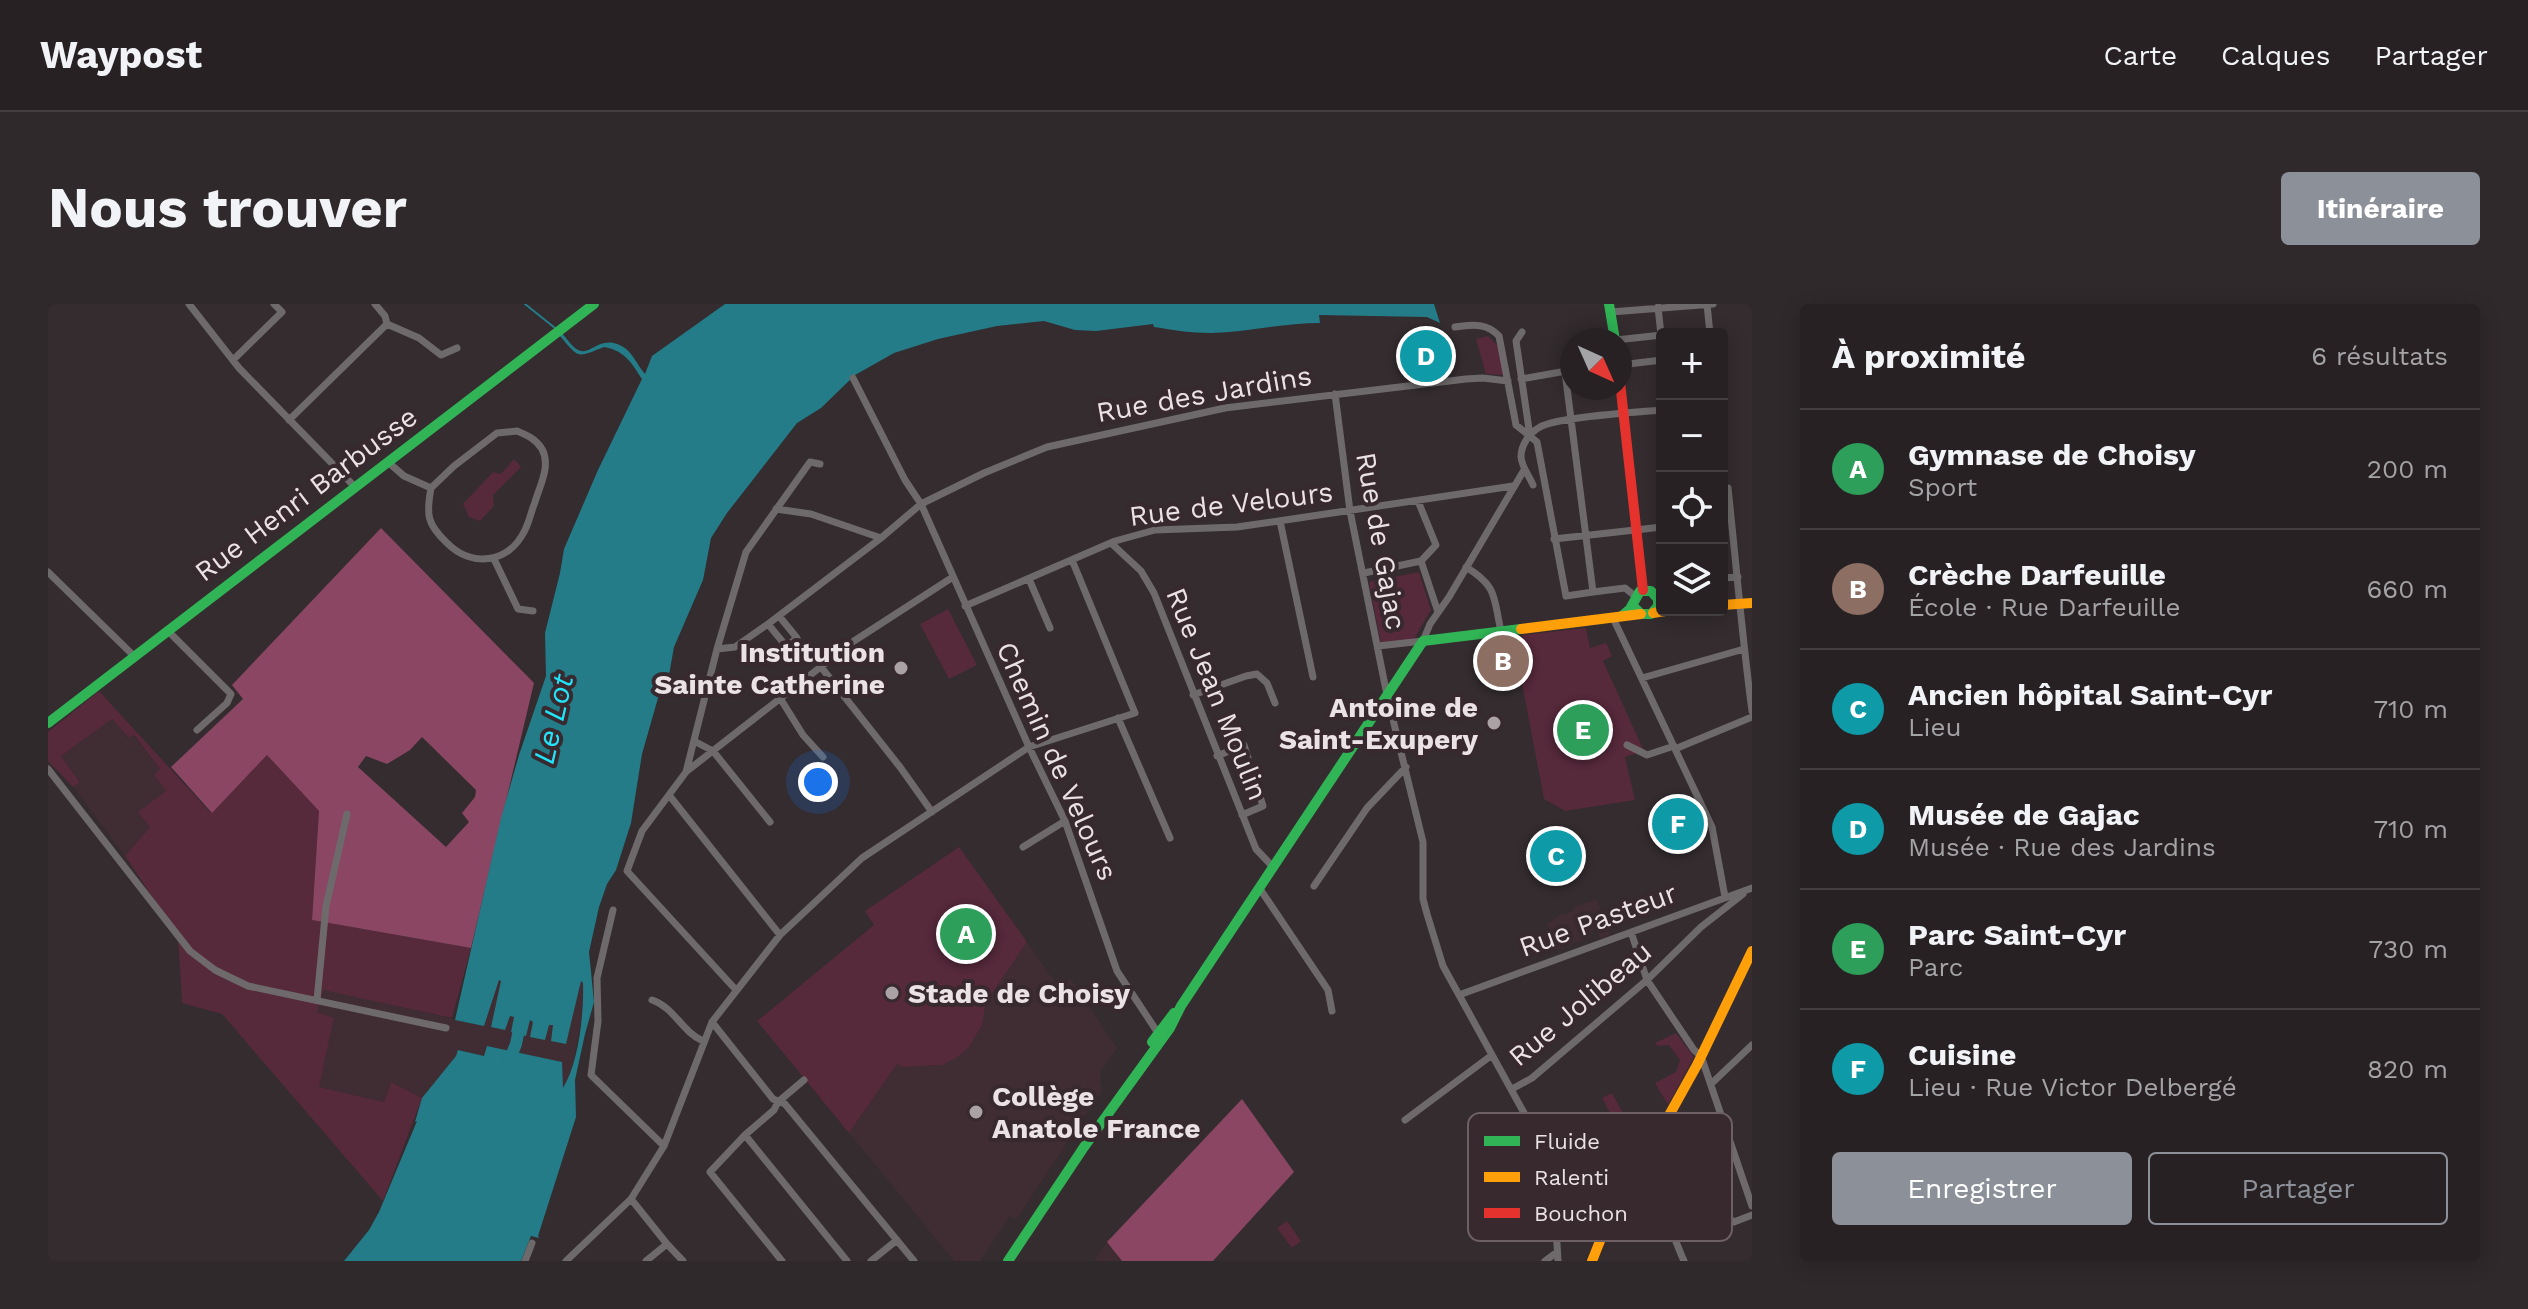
<!DOCTYPE html>
<html lang="fr">
<head>
<meta charset="utf-8">
<style>
  :root { --surface:#272123; --page:#2f292b; --text:#f1f3f6; --muted:#a4a3a6; --line:#433e41; --accent:#8c9099 }
  body { margin:0; font-family:"Work Sans",sans-serif; background:var(--page); color:var(--text) }
  .controls { position:absolute; right:24px; top:24px; display:grid; overflow:hidden; border-radius:8px; box-shadow:0 4px 20px #0003 }
  .controls button { width:72px; height:72px; display:grid; place-items:center; padding:0; border:0; border-bottom:2px solid var(--line); background:var(--surface); color:var(--text); font:40px sans-serif }
  .compass { position:absolute; left:1512px; top:24px; width:72px; height:72px; border-radius:50%; background:var(--surface); box-shadow:0 4px 20px #0003; rotate:135deg }
  .you { position:absolute; left:770px; top:478px; width:28px; height:28px; margin:-20px; border:6px solid #fff; border-radius:50%; background:#1a73e8; box-shadow:0 0 0 12px #1a73e833 }
  .badge { display:grid; place-items:center; width:52px; height:52px; border-radius:50%; background:var(--accent); color:#fff; font-size:26px; font-weight:700 }
  .pin { position:absolute; translate:-50% -50%; border:4px solid #fff; box-shadow:0 2px 8px #0006 }
  .list { margin:0; padding:0; list-style:none }
  h2 { display:flex; justify-content:space-between; align-items:center; height:104px; margin:0; padding:0 32px; font-size:34px }
  h2 small { font-size:26px; font-weight:400; color:var(--muted) }
  .list li { display:grid; grid-template-columns:52px 1fr auto; gap:24px; align-items:center; box-sizing:border-box; height:120px; padding:0 32px; border-top:2px solid var(--line) }
  .list b { display:block; font-size:30px; white-space:nowrap }
  .list p { margin:0; font-size:26px; white-space:nowrap; color:var(--muted) }
  .list em { font-size:26px; font-style:normal; color:var(--muted) }
  .actions { display:flex; gap:16px; padding:24px 32px }
  .actions a { flex:1; padding:18px 0; border:2px solid var(--accent); border-radius:8px; text-align:center; font-size:28px; color:var(--accent) }
  .actions .main { background:var(--accent); color:#fff }
  .icon { flex:none; width:44px; height:44px; fill:none; stroke:currentColor; stroke-width:2; stroke-linecap:round; stroke-linejoin:round }
  .map { position:relative; flex:none; width:1704px; height:957px; overflow:hidden; border-radius:8px }
  header { display:flex; align-items:center; gap:48px; box-sizing:border-box; height:112px; padding:0 40px; background:var(--surface); border-bottom:2px solid var(--line) }
  header strong { font-size:38px }
  nav { display:flex; gap:44px; margin-inline-start:auto; font-size:28px }
  .intro { display:flex; align-items:center; justify-content:space-between; box-sizing:border-box; height:192px; padding:0 48px }
  h1 { margin:0; font-size:56px }
  .button { padding:20px 36px; border-radius:8px; background:var(--accent); color:#fff; font-size:28px; font-weight:700 }
  main { display:flex; gap:48px; padding:0 48px }
  aside { flex:1; background:var(--surface); border-radius:8px; box-shadow:0 4px 20px #0003 }
  .map>svg:first-child { display:block }
</style>
</head>
<body>
<header>
<strong>Waypost</strong>
<nav><a>Carte</a><a>Calques</a><a>Partager</a></nav>
</header>
<div class="intro"><h1>Nous trouver</h1><a class="button">Itinéraire</a></div>
<main>
<div class="map">
<svg width="1704" height="957" viewBox="0 0 1704 957">
  <rect width="100%" height="100%" fill="#342c2f"/>
  <!-- built -->
  <path fill="#3f2d33" d="M65 414 80 434 85 431 113 466 118 487 102 523 77 552 25 483 32 477 13 452Z
    M1549 595 1562 631 1553 635 1548 625 1541 628 1543 633 1510 645 1499 620 1512 611 1526 607V603Z
    M979 638 1010 682 1023 675 1069 744 1054 766 1052 775 1054 786 968 916 962 912 932 957H906L801 829 849 760 854 763 870 761 887 762 937 709 938 698Z
    M450 676 453 677 457 726 462 712 466 713 477 732 482 716 485 717 497 736 501 721H505L532 676 535 679 536 701 531 729 522 774 515 786 513 763 440 742 436 752 412 746 409 748V751L374 794 343 778 336 798 271 783 286 714 269 708 275 685 436 722Z
    M1059 938 1074 957H1046Z"/>
  <!-- green -->
  <path fill="#56293b" d="M1440 32 1451 43 1456 71 1438 70 1428 35Z
    M466 155 473 163 445 191 446 202 432 217 421 213 415 200 445 168 453 170Z
    M1371 268 1383 306 1366 335 1333 340 1321 278Z
    M900 305 929 361 901 375 872 320Z
    M1538 324 1542 344 1558 339 1564 352 1555 357 1596 447 1577 453 1587 496 1517 507 1496 495 1472 369 1479 367 1478 362 1483 360V357H1477L1474 331Z
    M51 387 163 509 219 451 271 507 264 616 423 644 404 714 275 686 269 708 286 714 271 783 336 798 343 778 374 794 335 897 174 710 134 699 130 631 77 552 102 523 90 508 118 487 106 471 112 465 86 431 81 434 64 415 13 452 32 478 25 483 0 457V428Z
    M911 543 979 638 938 698 934 721 921 743 908 754 894 761 854 763 849 760 801 829 709 717 826 621 817 607Z
    M1628 729 1646 753 1620 801 1607 779 1628 768 1632 756 1621 741 1610 742 1607 739Z
    M1564 789 1576 811 1566 816 1554 794Z
    M1239 917 1253 937 1244 944 1229 924Z"/>
  <!-- forest -->
  <path fill="#8a4662" fill-rule="evenodd" d="M333 224 486 379 423 644 264 616 271 507 219 451 164 509 123 463 195 395 184 381ZM374 433 428 486 427 493 414 509 421 518 398 543 310 463 318 452 339 460 362 446Z
    M1194 795 1246 868 1165 957H1074L1059 938Z"/>
  <!-- water -->
  <path fill="#237c88" d="M677 0H1386L1392 19 1379 13 1271 11 1272 19C1235 19 1200 28 1163 29 1143 29 1125 26 1106 23L1105 20 1048 27 1027 26 996 17 949 22 890 35 846 49 807 71 773 104 749 119 679 209 663 234 655 276 626 343 619 382 610 394 594 450 583 519 568 566 559 580 551 603 541 648 546 698 537 730 527 776 528 813 490 932 491 934 483 932 473 957H296L321 926 331 908 369 817 367 818 374 794 408 752 410 746 436 752 439 742 514 758 515 784C531 758 536 709 535 679L533 677 518 740 503 737 505 721H501L497 736 482 733 485 718 482 716 478 732 463 728 466 713 462 712 457 726 443 723 453 677 451 676 436 722 407 716 453 514 471 451 498 372 497 329 512 269 516 245 550 166 594 75C583 58 577 47 556 43 528 54 532 55 511 31L514 29C519 35 525 45 533 47 544 49 555 29 577 44 585 50 590 62 597 70L604 52Z"/>
  <g fill="none" stroke-linecap="round" stroke-linejoin="round">
    <!-- stream -->
    <path stroke="#237c88" stroke-width="2" d="M477 0 507 24"/>
    <!-- river -->
    <path stroke="#237c88" stroke-width="12" d="M460 760 468 740 473 716"/>
    <!-- street -->
    <path stroke="#6e6a6b" stroke-width="7" d="M141 0 191 64 307 183
      M1659 0 1662 30
      M1610 3 1614 40
      M1563 8 1665 0
      M339 20 371 34 393 51 409 44
      M1407 23C1424 21 1438 18 1451 32L1468 121 1489 138 1518 292 1545 288
      M1474 28 1468 37 1482 132
      M1618 30 1636 28
      M1568 36 1614 31
      M185 56 234 8 226 0
      M1572 61 1614 56
      M1517 68 1545 288 1577 284 1587 292
      M805 74 857 176 873 200 981 443 1017 517 1069 667 1110 729
      M1473 75 1524 66
      M1287 90 1302 207 1339 391 1375 538V595L1379 610 1395 662 1486 827 1500 860 1506 890 1510 957
      M241 116 339 20 337 12 327 0
      M469 127C479 131 488 135 494 145 503 162 492 181 487 198 483 208 481 219 476 228 460 259 424 264 399 239 379 220 378 211 383 184L406 162 449 129Z
      M341 159 356 172 383 184
      M1485 181C1481 171 1474 164 1473 153 1473 141 1481 129 1492 123 1508 113 1591 108 1614 106
      M1674 185 1680 184C1688 258 1694 333 1704 407
      M728 205 763 210 833 234
      M1232 217 1265 373
      M1506 235 1614 223
      M1063 239 1093 267 1106 289 1208 545 1226 564
      M446 255 470 305 485 307
      M1373 257 1390 308
      M1418 263C1450 283 1445 292 1453 327
      M0 268 86 352
      M1316 269 1373 257 1388 241 1370 197
      M1674 274 1690 273
      M981 275 1002 324
      M917 302 1067 237 1107 226 1189 223 1224 218 1465 182
      M1565 314 1664 523 1677 593
      M720 320 738 342 749 334 731 312
      M119 326 183 390 179 399 149 426
      M1330 342 1375 337 1382 320 1401 293 1476 166
      M669 345 687 343 720 320 833 234 873 200 936 169 999 143 1177 104 1418 75 1435 74 1460 77
      M773 363 852 463 884 508
      M1594 374 1696 345
      M1145 391 1198 372 1209 370 1219 379 1227 399
      M732 394 755 431 775 453
      M1070 414 1122 534
      M646 437 665 447 722 518
      M1579 441 1599 451 1626 442
      M1627 445 1704 413
      M1169 452 1196 441 1215 502 1194 511
      M0 465 142 647 167 666 200 682 398 724
      M639 467 806 337 905 273
      M975 543 1017 517
      M1266 582 1319 504 1358 463
      M1212 585 1280 686 1284 707
      M565 606 549 674 550 717 543 771 616 842
      M1583 628 1599 676 1646 746 1653 752 1704 902
      M732 631 814 554 981 443 1087 409 1024 256
      M688 686 579 567 594 527 638 468 669 345 698 248 762 158 772 160
      M1411 691 1704 584
      M269 696 278 602 299 510
      M604 696C626 703 634 728 655 737
      M664 718 725 795 737 800 866 957
      M1664 779 1704 741
      M1464 785 1484 774 1599 676 1653 623 1695 590
      M1357 816 1444 751
      M697 831 799 957
      M1586 874C1614 892 1623 928 1636 957
      M1665 881 1677 912 1686 918 1704 911
      M583 895 619 940 635 957
      M477 957 484 939
      M518 957 583 895 616 842 664 718 732 631 621 491
      M598 957 619 940
      M734 957 662 868 697 831 726 806 730 798 756 776
      M823 957 849 936
      M1497 957 1509 948"/>
    <!-- fast -->
    <path stroke="#30b455" stroke-width="10" d="M1561 0 1567 36
      M1575 311 1582 305 1592 287H1603L1610 295V302L1603 310H1593L1585 302
      M0 419 546 0
      M1104 738 1126 709
      M960 957 1036 843 1122 724 1133 702 1375 337 1473 325"/>
    <!-- slow -->
    <path stroke="#ff9f0a" stroke-width="10" d="M1674 301 1704 299
      M1605 309 1623 306
      M1473 325 1593 310
      M1544 957 1554 932 1649 761 1704 647"/>
    <!-- jam -->
    <path stroke="#e5322d" stroke-width="10" d="M1572 78 1595 286"/>
  </g>
  <!-- markers -->
  <g fill="#aba2a5" stroke="#37292e" stroke-width="3">
    <circle cx="853" cy="364" r="8"/>
    <circle cx="1446" cy="419" r="8"/>
    <circle cx="844" cy="689" r="8"/>
    <circle cx="928" cy="808" r="8"/>
  </g>
  <g text-anchor="middle" dominant-baseline="central" stroke-width="8" stroke-linejoin="round" paint-order="stroke">
    <!-- street labels -->
    <g font-size="28" fill="#ebe2e5" stroke="#37292e">
      <text transform="translate(1156 90) rotate(-10)">Rue des Jardins</text>
      <text transform="translate(258 190) rotate(-37)">Rue Henri Barbusse</text>
      <text transform="translate(1183 200) rotate(-7)">Rue de Velours</text>
      <text transform="translate(1333 237) rotate(80)">Rue de Gajac</text>
      <text transform="translate(1169 390) rotate(68)">Rue Jean Moulin</text>
      <text transform="translate(1009 457) rotate(66)">Chemin de Velours</text>
      <text transform="translate(1550 616) rotate(-20)">Rue Pasteur</text>
      <text transform="translate(1532 700) rotate(-40)">Rue Jolibeau</text>
    </g>
    <!-- poi labels -->
    <g font-size="28" font-weight="bold" fill="#ebe2e5" stroke="#37292e" text-anchor="end">
      <text x="837" y="348">Institution<tspan x="837" dy="32">Sainte Catherine</tspan></text>
      <text x="1430" y="403">Antoine de<tspan x="1430" dy="32">Saint-Exupery</tspan></text>
      <text x="860" y="689" text-anchor="start">Stade de Choisy</text>
      <text x="944" y="792" text-anchor="start">Collège<tspan x="944" dy="32">Anatole France</tspan></text>
    </g>
    <!-- water labels -->
    <g font-size="30" font-style="italic" fill="#22e3fa" stroke="#37292e">
      <text transform="translate(505 415) rotate(-77)">Le Lot</text>
    </g>
  </g>
  <!-- legend -->
  <rect x="1420" y="809" width="264" height="128" rx="12" fill="#37292e" stroke="#6d6065" stroke-width="2"/>
  <rect x="1436" y="832" width="36" height="10" fill="#30b455"/>
  <rect x="1436" y="868" width="36" height="10" fill="#ff9f0a"/>
  <rect x="1436" y="904" width="36" height="10" fill="#e5322d"/>
  <g font-size="22" fill="#ebe2e5">
    <text x="1486" y="845">Fluide</text>
    <text x="1486" y="881">Ralenti</text>
    <text x="1486" y="917">Bouchon</text>
  </g>
</svg>
<div class="controls">
<button>+</button>
<button>−</button>
<button><svg class="icon" aria-label="locate" viewBox="0 0 24 24"><circle cx="12" cy="12" r="6"/><path d="M12 2v4M12 18v4M2 12h4M18 12h4"/></svg></button>
<button><svg class="icon" aria-label="layers" viewBox="0 0 24 24"><path d="M12 4l9 5-9 5-9-5zM3 14l9 5 9-5"/></svg></button>
</div>
<svg class="compass" viewBox="-18 -18 36 36"><path d="M0-13l5 13h-10z" fill="#e53935"/><path d="M0 13l5-13h-10z" fill="#a4a3a6"/></svg>
<div class="you"></div>
<div class="pin badge" style="left:918px;top:630px;background:#2e9e5b">A</div>
<div class="pin badge" style="left:1455px;top:357px;background:#8d6e63">B</div>
<div class="pin badge" style="left:1508px;top:552px;background:#0f9aa8">C</div>
<div class="pin badge" style="left:1378px;top:52px;background:#0f9aa8">D</div>
<div class="pin badge" style="left:1535px;top:426px;background:#2e9e5b">E</div>
<div class="pin badge" style="left:1630px;top:520px;background:#0f9aa8">F</div>
</div>
<aside>
<h2>À proximité<small>6 résultats</small></h2>
<ul class="list">
<li><span class="badge" style="background:#2e9e5b">A</span><div><b>Gymnase de Choisy</b><p>Sport</p></div><em>200 m</em></li>
<li><span class="badge" style="background:#8d6e63">B</span><div><b>Crèche Darfeuille</b><p>École · Rue Darfeuille</p></div><em>660 m</em></li>
<li><span class="badge" style="background:#0f9aa8">C</span><div><b>Ancien hôpital Saint-Cyr</b><p>Lieu</p></div><em>710 m</em></li>
<li><span class="badge" style="background:#0f9aa8">D</span><div><b>Musée de Gajac</b><p>Musée · Rue des Jardins</p></div><em>710 m</em></li>
<li><span class="badge" style="background:#2e9e5b">E</span><div><b>Parc Saint-Cyr</b><p>Parc</p></div><em>730 m</em></li>
<li><span class="badge" style="background:#0f9aa8">F</span><div><b>Cuisine</b><p>Lieu · Rue Victor Delbergé</p></div><em>820 m</em></li>
</ul>
<div class="actions"><a class="main">Enregistrer</a><a>Partager</a></div>
</aside>
</main>
</body>
</html>
